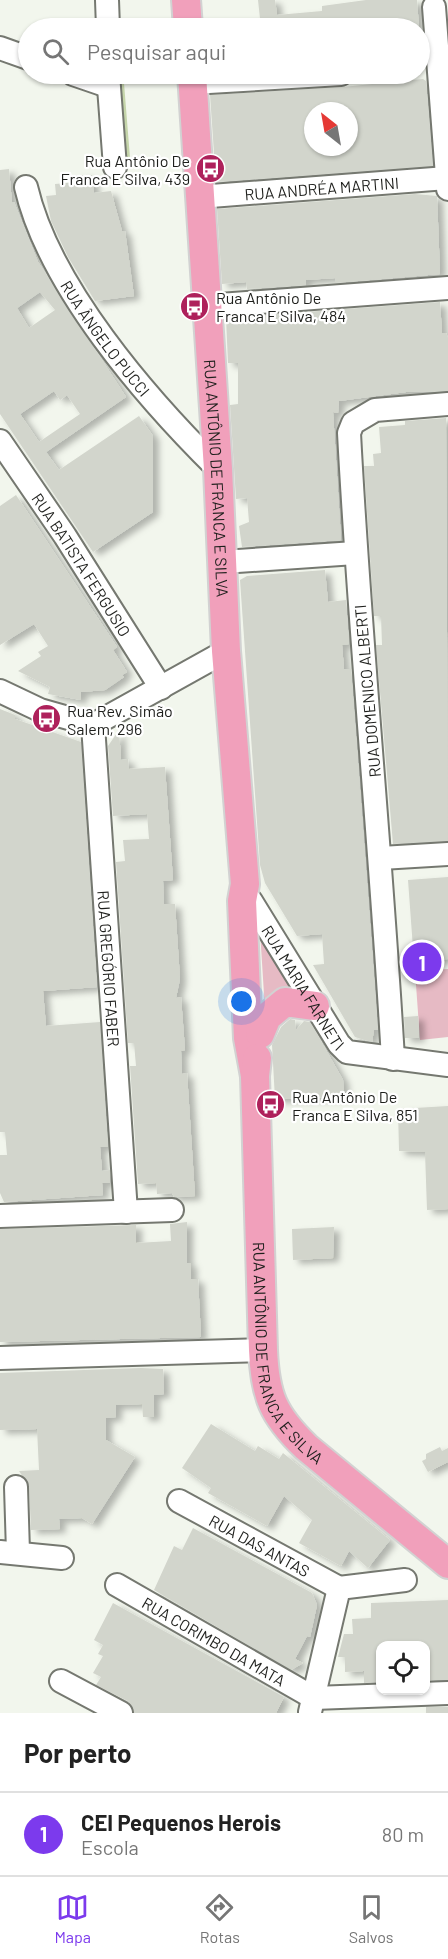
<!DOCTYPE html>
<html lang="pt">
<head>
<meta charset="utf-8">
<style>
  :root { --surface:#fff; --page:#f6f6f6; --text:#222; --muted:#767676; --line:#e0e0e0; --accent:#7c3aed }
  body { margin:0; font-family:Barlow,sans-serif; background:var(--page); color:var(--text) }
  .controls { position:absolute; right:18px; bottom:18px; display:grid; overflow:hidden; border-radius:12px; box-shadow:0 2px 4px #0004 }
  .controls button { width:54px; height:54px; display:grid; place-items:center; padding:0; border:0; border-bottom:2px solid var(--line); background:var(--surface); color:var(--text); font:30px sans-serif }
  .compass { position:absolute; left:304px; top:102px; width:54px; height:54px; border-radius:50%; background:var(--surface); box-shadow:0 2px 4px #0004; rotate:329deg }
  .you { position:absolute; left:242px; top:1002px; width:21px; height:21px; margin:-15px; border:4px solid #fff; border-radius:50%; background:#1a73e8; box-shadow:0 0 0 9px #1a73e833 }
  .badge { display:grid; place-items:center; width:39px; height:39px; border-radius:50%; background:var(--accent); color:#fff; font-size:20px; font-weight:700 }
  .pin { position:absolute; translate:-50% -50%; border:3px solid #fff; box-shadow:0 2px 6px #0006 }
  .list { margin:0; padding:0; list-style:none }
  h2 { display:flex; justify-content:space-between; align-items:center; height:78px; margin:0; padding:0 24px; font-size:26px }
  h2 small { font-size:20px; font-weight:400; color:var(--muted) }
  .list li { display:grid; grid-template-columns:39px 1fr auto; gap:18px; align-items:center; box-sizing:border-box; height:84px; padding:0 24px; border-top:2px solid var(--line) }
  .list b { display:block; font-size:22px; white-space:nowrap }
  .list p { margin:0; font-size:20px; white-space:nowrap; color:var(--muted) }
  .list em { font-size:20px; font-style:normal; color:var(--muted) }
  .icon { flex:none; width:33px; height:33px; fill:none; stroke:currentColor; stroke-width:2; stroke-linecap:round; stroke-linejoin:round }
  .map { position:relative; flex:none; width:448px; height:1713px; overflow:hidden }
  .search { position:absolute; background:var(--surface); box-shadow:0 2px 4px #0004; left:18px; right:18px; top:18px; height:66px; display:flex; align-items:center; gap:15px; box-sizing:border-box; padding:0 21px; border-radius:33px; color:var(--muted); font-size:22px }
  .sheet { height:162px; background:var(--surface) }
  nav { display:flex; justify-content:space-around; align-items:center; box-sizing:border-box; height:84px; border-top:2px solid var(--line); background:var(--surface); font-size:16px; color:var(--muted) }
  nav a { display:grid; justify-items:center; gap:3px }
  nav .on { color:var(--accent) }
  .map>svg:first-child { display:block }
</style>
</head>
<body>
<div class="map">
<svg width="448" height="1713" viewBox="0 0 448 1713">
  <defs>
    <filter id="shadow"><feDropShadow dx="6" dy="4" stdDeviation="3" flood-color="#0004"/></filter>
  </defs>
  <rect width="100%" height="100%" fill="#f2f6ed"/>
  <!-- green -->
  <path fill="#e6bac4" d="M260 931 297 996 265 1010Z
    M448 969V1037L420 1040 415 971Z"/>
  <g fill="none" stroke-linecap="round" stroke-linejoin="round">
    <!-- stream -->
    <path stroke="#c5d5aa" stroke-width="4.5" d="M121 74 128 161"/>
  </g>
  <!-- building -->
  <path fill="#d2d5cc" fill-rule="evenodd" filter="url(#shadow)" d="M258 0H275L277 15 322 11V6L366 0H417L419 28H261Z
    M423 79 426 81 433 166 216 182 210 95 342 87ZM313 111H349V147H313Z
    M9 169 12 203 14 202 38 262 126 397 46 452 59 470 139 416 153 436V512L93 552 0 414V170ZM40 292 55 310 29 328 17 308ZM54 391 60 400 67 395 80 414 39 442 20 414Z
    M76 175H92L94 193 111 191 122 231H125L134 296 95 301 68 257 51 221 46 196 56 195 55 184 77 182Z
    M415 194 437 196 440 274 335 283V278L306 280V285L247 289 246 282 222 284 217 209Z
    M440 302 442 333H446L448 338V391L406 392 339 401 338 413 333 412 341 540 242 547 239 526 249 522 247 498 236 499 230 405 238 404V363H228L226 318Z
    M446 418 448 841 393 844 376 645H382L381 616H374L364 466H374L373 454 381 453 379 427 405 425V421Z
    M16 495 117 647 113 650 127 672 122 675 124 677 105 690 81 692V700L48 694 50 687 18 671 41 656 38 652 48 646 34 624 0 645V506Z
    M325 570 328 602 346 600 349 644 342 645 344 669H351L378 1030H374L372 1042 355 1037 313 965 324 964 322 934 297 936 265 883 260 865 240 580 247 576Z
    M0 709 15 715V719L81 742 97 987 43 991 46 1026 100 1022 108 1147H100L102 1171 110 1170V1183H102L103 1195 4 1202 0 1193V1155H7L5 1132H0Z
    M119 730 121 760 128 759 129 769 165 767 173 880 163 881 164 904H175L180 979 176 998 181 997 185 1050 181 1051 182 1074 187 1073 195 1196 174 1197 172 1193 157 1194 156 1183 138 1184 130 1066H136L134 1043H128L116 862 125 861 123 840 149 839 147 814 113 816 108 746Z
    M448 877V959L414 962 408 880Z
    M418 1016 419 1038H405L404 1017Z
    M290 1019 295 1020 296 1030 304 1021 310 1022 343 1080 344 1097 275 1099 272 1045 281 1027Z
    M448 1106V1209L427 1210 425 1152 399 1151 398 1109Z
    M187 1222V1263H191V1279H198L201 1337 0 1342V1229L136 1225V1243L171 1241 170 1224Z
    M334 1227 333 1258 293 1260 292 1229Z
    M141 1368 163 1369 164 1394 154 1395V1417H143L142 1404 116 1405V1417L106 1418V1440L135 1457 92 1524 82 1518 59 1519 60 1529 31 1530 29 1486 19 1471 39 1470 37 1429 0 1430V1373Z
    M211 1424 255 1451 258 1446 279 1459 283 1453 390 1540 368 1568 349 1551 341 1566 299 1543 312 1520 284 1496 267 1526 208 1493 211 1488 182 1468Z
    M440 1447 442 1451 448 1448V1462L428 1472 422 1461 426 1459V1454Z
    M193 1528 312 1593 317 1605 310 1637 307 1636 295 1659 303 1663 291 1670 154 1590 174 1546 182 1550Z
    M448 1600V1680H426V1646H381V1682L364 1683V1671L345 1672V1657H338L344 1634H353L352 1619 371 1618V1603Z
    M113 1603 284 1697 276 1713H134L128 1701 96 1685 101 1677 93 1673 103 1656 98 1654 103 1645 94 1640Z
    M426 1707H448V1713H426Z"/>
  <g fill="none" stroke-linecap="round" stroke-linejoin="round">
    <defs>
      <g id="minor">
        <path d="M107 0 108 28"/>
        <path d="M434 7 448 189"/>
        <path d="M0 48 28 58"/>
        <path d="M73 74 108 86"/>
        <path d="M108 74 115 167"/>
        <path d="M192 83 341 74"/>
        <path id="s1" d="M26 187C49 286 146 398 218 469"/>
        <path id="s2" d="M198 197 447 178"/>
        <path d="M206 306 448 288"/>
        <path id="s3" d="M0 441 65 536 161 688"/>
        <path d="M223 562 355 553"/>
        <path d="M0 691 40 710 93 725 226 651"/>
        <path id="s4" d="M93 725 126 1212"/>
        <path d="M381 858 448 854"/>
        <path id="s5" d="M242 901H251L339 1044 347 1052 448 1065"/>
        <path d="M393 1059C381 850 360 642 349 433L353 423 375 410 448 404"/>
        <path d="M0 1216 172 1210"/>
        <path d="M0 1358 263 1350"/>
        <path d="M16 1487 18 1552"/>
        <path id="s6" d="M179 1501 339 1588"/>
        <path d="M0 1552 62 1558"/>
        <path id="s7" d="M117 1585 314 1698 448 1693"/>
        <path d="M339 1588 405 1580"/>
        <path d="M61 1681 121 1713"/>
        <path d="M310 1712 339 1588"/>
      </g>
      <g id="major">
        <path d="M186 0 188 28"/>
        <path id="s8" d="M192 74 218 469 226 651 245 884 242 901 248 1038 255 1076"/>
        <path d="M260 1034 267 1017 285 1002 315 1006"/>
        <path id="s9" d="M257 1058 255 1076 263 1350C265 1396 273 1415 306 1447L448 1564"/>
      </g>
    </defs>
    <!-- minor casing -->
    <use href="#minor" stroke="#757870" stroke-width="26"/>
    <!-- major casing -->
    <use href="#major" stroke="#d2d2d2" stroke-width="32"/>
    <!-- minor -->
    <use href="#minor" stroke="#fff" stroke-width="22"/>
    <!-- major -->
    <use href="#major" stroke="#f1a0bb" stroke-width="28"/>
  </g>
  <!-- icons -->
  <defs>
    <symbol id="bus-disc" viewBox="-11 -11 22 22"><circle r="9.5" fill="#ae215b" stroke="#fff"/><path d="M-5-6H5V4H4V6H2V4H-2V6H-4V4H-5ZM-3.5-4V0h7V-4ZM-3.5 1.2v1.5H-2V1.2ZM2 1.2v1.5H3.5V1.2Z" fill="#fff"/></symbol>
  </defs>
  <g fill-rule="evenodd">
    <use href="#bus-disc" x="194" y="152" width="33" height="33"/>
    <use href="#bus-disc" x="178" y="290" width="33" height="33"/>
    <use href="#bus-disc" x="30" y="702" width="33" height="33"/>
    <use href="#bus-disc" x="254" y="1088" width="33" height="33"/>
  </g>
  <g text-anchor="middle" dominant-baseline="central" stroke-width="4.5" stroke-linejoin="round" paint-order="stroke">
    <!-- poi labels -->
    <g font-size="16" fill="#1e1f1c" stroke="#fff" text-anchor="start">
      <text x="190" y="160" text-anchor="end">Rua Antônio De<tspan x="190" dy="18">Franca E Silva, 439</tspan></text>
      <text x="216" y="297">Rua Antônio De<tspan x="216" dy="18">Franca E Silva, 484</tspan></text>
      <text x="67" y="710">Rua Rev. Simão<tspan x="67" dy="18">Salem, 296</tspan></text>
      <text x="292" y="1096">Rua Antônio De<tspan x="292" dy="18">Franca E Silva, 851</tspan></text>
    </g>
    <!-- street labels -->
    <g font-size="16" fill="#1e1f1c" stroke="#fff">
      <text stroke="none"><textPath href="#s2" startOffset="124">RUA ANDRÉA MARTINI</textPath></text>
      <text stroke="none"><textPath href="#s1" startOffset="172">RUA ÂNGELO PUCCI</textPath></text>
      <text stroke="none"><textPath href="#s8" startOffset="405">RUA ANTÔNIO DE FRANCA E SILVA</textPath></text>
      <text stroke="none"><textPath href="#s3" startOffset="148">RUA BATISTA FERGUSIO</textPath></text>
      <text transform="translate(367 691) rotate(-95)">RUA DOMENICO ALBERTI</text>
      <text stroke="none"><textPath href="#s4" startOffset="244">RUA GREGÓRIO FABER</textPath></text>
      <text stroke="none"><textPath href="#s5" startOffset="110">RUA MARIA FARNETI</textPath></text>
      <text stroke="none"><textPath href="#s9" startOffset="303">RUA ANTÔNIO DE FRANCA E SILVA</textPath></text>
      <text stroke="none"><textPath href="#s6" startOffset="92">RUA DAS ANTAS</textPath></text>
      <text stroke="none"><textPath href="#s7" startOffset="112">RUA CORIMBO DA MATA</textPath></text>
    </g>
  </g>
</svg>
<div class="controls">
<button><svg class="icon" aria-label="locate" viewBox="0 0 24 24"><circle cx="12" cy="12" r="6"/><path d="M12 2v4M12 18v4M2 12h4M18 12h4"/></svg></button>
</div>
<svg class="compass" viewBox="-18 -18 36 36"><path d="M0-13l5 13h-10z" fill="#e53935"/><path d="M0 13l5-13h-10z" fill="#767676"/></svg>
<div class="you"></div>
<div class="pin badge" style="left:422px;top:962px">1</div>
<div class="search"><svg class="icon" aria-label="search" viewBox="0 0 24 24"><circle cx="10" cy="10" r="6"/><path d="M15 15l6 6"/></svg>Pesquisar aqui</div>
</div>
<section class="sheet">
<h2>Por perto<small></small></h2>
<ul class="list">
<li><span class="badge">1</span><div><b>CEI Pequenos Herois</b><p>Escola</p></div><em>80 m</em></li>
</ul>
</section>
<nav>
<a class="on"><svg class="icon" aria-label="map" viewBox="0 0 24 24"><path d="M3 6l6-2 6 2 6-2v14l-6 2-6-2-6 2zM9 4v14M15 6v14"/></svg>Mapa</a>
<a><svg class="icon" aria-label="directions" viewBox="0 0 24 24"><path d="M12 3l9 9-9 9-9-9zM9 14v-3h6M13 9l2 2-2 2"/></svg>Rotas</a>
<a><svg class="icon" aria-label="saved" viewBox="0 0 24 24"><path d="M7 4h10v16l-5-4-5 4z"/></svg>Salvos</a>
</nav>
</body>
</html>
